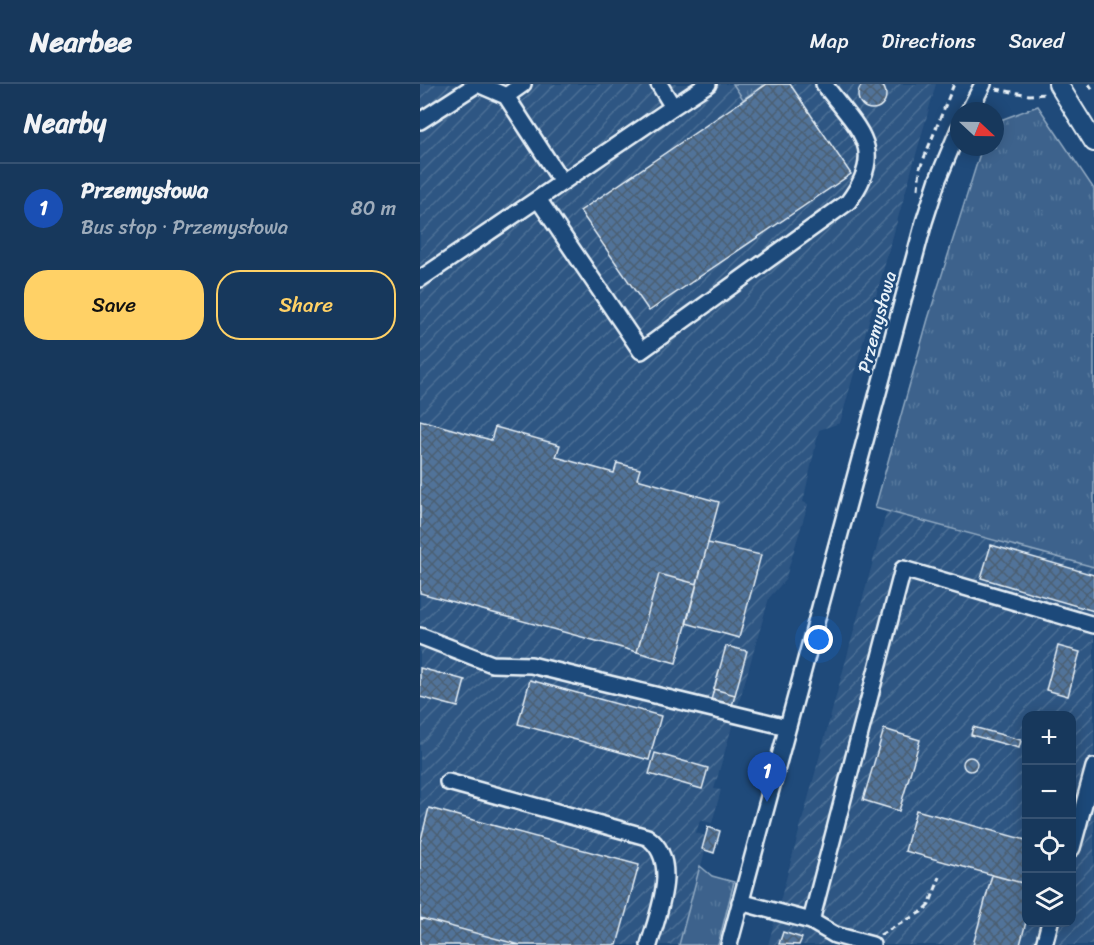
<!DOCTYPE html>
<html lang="en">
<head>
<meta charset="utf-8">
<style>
  :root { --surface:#17385c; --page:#203f62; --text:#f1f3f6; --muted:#9eacbb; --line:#365272; --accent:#ffd166 }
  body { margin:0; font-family:Sriracha,sans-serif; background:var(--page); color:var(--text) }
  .controls { position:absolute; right:18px; bottom:18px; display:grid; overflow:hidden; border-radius:12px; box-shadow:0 3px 15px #0003 }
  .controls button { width:54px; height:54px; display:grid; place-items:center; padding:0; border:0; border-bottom:2px solid var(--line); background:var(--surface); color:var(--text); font:30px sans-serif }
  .compass { position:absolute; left:530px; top:18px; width:54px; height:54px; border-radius:50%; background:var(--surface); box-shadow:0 3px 15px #0003; rotate:112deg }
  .you { position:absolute; left:399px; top:556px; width:21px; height:21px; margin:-15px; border:4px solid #fff; border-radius:50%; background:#1a73e8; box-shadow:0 0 0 9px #1a73e833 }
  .badge { display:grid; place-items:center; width:39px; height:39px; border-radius:50%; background:var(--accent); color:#fff; font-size:20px; font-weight:700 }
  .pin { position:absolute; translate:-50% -50px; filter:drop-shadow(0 2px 3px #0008) }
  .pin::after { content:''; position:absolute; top:32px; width:21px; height:18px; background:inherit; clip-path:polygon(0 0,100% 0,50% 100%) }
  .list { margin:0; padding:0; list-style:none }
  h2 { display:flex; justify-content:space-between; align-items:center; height:78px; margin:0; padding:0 24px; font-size:26px }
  h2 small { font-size:20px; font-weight:400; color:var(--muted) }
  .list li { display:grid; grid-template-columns:39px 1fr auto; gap:18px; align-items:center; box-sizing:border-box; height:90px; padding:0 24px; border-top:2px solid var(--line) }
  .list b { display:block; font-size:22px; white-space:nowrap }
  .list p { margin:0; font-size:20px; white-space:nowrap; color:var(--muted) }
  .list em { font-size:20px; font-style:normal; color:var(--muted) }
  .actions { display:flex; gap:12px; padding:18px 24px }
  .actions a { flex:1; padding:14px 0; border:2px solid var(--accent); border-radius:24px; text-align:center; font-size:21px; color:var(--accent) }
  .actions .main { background:var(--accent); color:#111 }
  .icon { flex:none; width:33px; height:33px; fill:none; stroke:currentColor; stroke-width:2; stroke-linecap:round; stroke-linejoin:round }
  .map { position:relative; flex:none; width:674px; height:861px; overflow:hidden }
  header { display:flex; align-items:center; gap:36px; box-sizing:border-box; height:84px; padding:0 30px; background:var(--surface); border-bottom:2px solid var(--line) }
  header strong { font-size:28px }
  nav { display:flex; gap:33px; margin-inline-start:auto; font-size:21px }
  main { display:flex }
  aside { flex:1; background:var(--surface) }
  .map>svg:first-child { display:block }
</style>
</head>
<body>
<header>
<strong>Nearbee</strong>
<nav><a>Map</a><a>Directions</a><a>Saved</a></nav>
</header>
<main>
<aside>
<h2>Nearby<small></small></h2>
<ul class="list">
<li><span class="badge" style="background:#1a4fb4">1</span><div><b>Przemysłowa</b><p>Bus stop · Przemysłowa</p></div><em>80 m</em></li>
</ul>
<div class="actions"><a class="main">Save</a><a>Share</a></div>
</aside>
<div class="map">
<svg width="674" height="861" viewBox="0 0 674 861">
  <defs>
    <pattern id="industrial-furrows" width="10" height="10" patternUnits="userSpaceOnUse" patternTransform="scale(1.5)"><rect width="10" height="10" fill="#2e5683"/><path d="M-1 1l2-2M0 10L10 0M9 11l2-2" fill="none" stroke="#4c6f95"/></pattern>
    <pattern id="grass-tufts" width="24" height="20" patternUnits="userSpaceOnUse" patternTransform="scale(1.5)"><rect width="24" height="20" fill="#3c628c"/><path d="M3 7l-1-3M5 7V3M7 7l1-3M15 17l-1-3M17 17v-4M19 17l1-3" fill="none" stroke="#58799d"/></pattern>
    <pattern id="building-cross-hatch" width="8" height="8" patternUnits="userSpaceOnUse" patternTransform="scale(1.5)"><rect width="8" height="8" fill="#517399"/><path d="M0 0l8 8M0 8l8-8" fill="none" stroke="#4c5e72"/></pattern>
  </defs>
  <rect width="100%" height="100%" fill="#1f4a7a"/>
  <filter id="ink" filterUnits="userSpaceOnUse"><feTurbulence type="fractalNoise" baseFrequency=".0167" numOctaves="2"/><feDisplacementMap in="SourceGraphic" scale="12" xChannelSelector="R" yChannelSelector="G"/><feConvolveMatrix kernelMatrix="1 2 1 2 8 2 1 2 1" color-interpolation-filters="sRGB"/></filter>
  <g filter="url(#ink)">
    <!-- industrial -->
    <path fill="url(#industrial-furrows)" fill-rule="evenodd" d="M0 0H516L420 339 399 346 383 418 388 420 365 496 349 514 294 705 301 706 292 739 280 736 276 749 289 753 259 861H0Z
      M467 426 674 483V861H348ZM606 632H652V838H606Z"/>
    <!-- grass -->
    <path fill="url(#grass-tufts)" stroke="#92aac2" stroke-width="1.5" d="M313 0H345L323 15Z
      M618 22 674 105V483L455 424 508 235 562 63H575V38Z
      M280 782 292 792 314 798 298 861H259Z"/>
    <!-- building -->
    <path fill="url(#building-cross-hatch)" stroke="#e8f1f8" stroke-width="1.5" d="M438 11a14 14 0 1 1 28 0a14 14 0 1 1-28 0Z
      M347 0H370L431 90 229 227 160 127Z
      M0 336 71 356 75 343 140 361 136 373 194 389 197 379 220 385 217 395 299 418 277 500 239 490 217 568 0 509Z
      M288 459 341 471 319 554 266 539Z
      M571 461 674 491V527L561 494Z
      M239 490 277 500 256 579 217 568Z
      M306 562 327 567 315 611 294 605Z
      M638 562 660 568 648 612 626 606Z
      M0 584 45 596 38 623 0 613Z
      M110 596 241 632 229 676 98 640Z
      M294 605 315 611 312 622 291 616Z
      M553 643 601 656 599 664 551 651Z
      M464 645 500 656 479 727 443 716Z
      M235 669 288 684 282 705 229 690Z
      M543 680a7 7 0 1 1 14 0a7 7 0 1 1-14 0Z
      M9 724 219 781 197 861H100L0 834V759Z
      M496 726 606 756V800L485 767Z
      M288 743 300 747 294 769 282 765Z
      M572 791 606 800V838L600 861H553Z
      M0 834 100 861H0Z
      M363 848 382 854 379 861 359 860Z"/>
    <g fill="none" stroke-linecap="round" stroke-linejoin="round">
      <defs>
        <path id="minor" d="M58 0 86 12 142 98
          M86 12 103 0
          M253 23 288 0
          M549 27 563 0
          M0 37 57 0
          M118 115 221 267 428 118C469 64 437 45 404 0
          M0 195 253 23 239 0
          M0 552 72 580 111 581 367 643
          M28 698 227 753C261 776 238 829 229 861
          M652 764 674 683
          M320 818 391 837
          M309 861 504 138 518 95 539 45
          M452 861 415 851 391 837 483 485 674 541
          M624 861 630 838"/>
        <path id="major" d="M638 0 674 58"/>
      </defs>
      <!-- minor casing -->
      <use href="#minor" stroke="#e8f1f8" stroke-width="20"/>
      <!-- major casing -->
      <use href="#major" stroke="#e8f1f8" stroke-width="22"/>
      <!-- path -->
      <path stroke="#e8f1f8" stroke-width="3" stroke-dasharray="6 4.5" stroke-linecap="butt" d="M669 0 674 8
        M576 5 609 11 626 10
        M498 105 500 84 534 0
        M460 851 503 827 509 821 520 793"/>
      <!-- minor -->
      <use href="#minor" stroke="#1f4a7a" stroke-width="15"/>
      <!-- major -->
      <use href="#major" stroke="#1f4a7a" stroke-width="18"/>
    </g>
  </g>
  <g text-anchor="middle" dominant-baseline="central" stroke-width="5" stroke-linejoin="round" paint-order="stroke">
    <!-- street labels -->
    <g font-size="18" fill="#e8f1f8" stroke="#1f4a7a">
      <text transform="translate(457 238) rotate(-75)">Przemysłowa</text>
    </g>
  </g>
</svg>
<div class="controls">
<button>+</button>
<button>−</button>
<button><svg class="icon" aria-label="locate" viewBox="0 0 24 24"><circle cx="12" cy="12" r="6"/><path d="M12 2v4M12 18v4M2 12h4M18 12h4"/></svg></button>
<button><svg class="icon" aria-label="layers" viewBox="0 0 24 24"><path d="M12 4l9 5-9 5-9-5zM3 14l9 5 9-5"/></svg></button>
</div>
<svg class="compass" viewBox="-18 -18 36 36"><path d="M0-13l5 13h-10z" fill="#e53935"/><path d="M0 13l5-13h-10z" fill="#9eacbb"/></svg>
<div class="you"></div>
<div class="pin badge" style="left:347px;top:718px;background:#1a4fb4">1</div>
</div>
</main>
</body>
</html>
